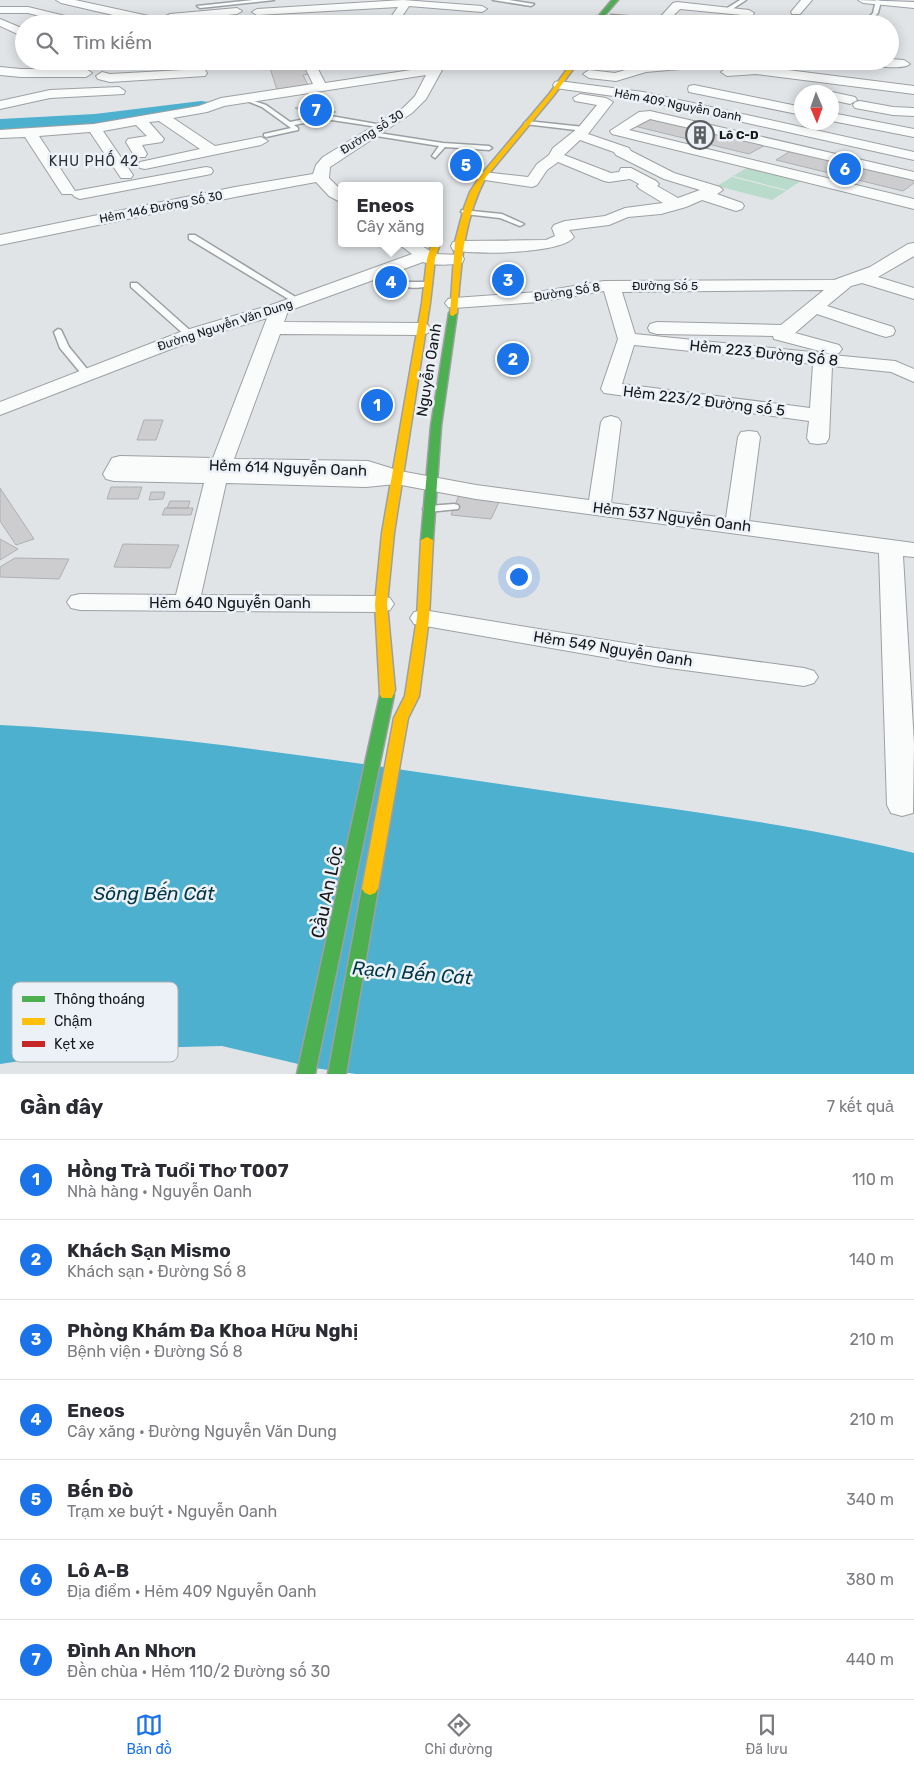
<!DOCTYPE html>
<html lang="vi">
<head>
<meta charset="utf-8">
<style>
  :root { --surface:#fff; --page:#f7f7f7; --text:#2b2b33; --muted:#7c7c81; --line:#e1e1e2; --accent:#1a73e8 }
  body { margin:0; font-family:Rubik,sans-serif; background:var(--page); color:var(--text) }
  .compass { position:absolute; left:794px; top:85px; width:45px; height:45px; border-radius:50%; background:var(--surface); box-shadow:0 2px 12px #0003; rotate:178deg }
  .you { position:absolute; left:518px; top:576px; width:18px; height:18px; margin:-12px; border:4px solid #fff; border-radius:50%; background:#1a73e8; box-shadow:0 0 0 8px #1a73e833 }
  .badge { display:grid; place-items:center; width:32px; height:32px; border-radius:50%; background:var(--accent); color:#fff; font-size:16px; font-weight:700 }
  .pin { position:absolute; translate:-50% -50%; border:2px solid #fff; box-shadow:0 1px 5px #0006 }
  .popup { position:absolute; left:338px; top:182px; width:105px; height:65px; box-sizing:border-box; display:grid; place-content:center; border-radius:5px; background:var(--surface); filter:drop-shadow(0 1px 4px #0005); font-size:16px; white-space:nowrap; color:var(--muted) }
  .popup b { font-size:19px; color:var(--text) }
  .popup::after { content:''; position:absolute; left:50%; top:100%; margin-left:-10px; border:10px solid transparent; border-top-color:var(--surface) }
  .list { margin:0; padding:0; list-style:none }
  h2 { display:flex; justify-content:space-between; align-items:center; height:65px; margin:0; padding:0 20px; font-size:21px }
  h2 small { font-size:16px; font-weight:400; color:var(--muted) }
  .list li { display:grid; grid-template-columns:32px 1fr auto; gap:15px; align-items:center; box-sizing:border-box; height:80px; padding:0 20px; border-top:1px solid var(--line) }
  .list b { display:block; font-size:19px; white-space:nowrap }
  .list p { margin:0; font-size:16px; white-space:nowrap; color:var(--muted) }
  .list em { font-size:16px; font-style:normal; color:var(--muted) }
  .icon { flex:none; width:28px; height:28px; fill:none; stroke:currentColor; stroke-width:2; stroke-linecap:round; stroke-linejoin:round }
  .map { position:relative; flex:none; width:914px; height:1074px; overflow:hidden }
  .search { position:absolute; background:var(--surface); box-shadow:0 2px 12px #0003; left:15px; right:15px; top:15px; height:55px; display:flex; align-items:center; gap:12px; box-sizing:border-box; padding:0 18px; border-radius:28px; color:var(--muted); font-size:19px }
  .sheet { height:625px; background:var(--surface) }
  nav { display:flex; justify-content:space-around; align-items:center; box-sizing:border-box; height:70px; border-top:1px solid var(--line); background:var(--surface); font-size:14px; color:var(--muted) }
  nav a { display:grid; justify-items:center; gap:2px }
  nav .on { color:var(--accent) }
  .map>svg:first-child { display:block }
</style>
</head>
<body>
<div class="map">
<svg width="914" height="1074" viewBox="0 0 914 1074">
  <rect width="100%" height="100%" fill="#e1e4e7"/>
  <!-- green -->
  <path fill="#b8dbcb" d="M748 167 801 181 787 190 733 176Z
    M732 177 786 191 772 200 717 186Z"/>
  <!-- water -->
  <path fill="#4db0ce" d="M0 725C174 734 348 762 520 787 652 807 785 821 914 853V1074H356L315 1068 222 1046 102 1049 0 1064Z"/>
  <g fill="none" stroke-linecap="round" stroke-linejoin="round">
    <!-- river -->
    <path fill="#4db0ce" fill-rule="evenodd" d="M201 101 209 102 212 107 209 112 95 128 0 133V119L95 114Z"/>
  </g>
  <!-- building -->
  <path fill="#cdcdcf" stroke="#aeafb1" d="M304 64 310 74 303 75 309 87 277 90 269 65Z
    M319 103 336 112 312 117 295 108Z
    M653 117 767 144 749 154 634 126Z
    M794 149 914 178V183L903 191 776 160Z
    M380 279H403L402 285H379Z
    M144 420H163L156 440H137Z
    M111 487H142L138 499H107Z
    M0 488 34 539 16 545 0 521Z
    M151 492H165L163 499 149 500Z
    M459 495 500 500 491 519 451 515Z
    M170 501H190L188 508H167Z
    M165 508H193L191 515H162Z
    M0 539 18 549 0 560Z
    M123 544 179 545 170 568 114 567Z
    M15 558 69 559 59 579 0 577V567Z"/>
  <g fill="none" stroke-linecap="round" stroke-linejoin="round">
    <defs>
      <path id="lane" d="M253 0H274L200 8 197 6Z
        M493 0H509L534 4 531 6Z
        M740 0H746L728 12H724V10Z
        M876 0 881 1 878 13 867 24H862L873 13Z
        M611 15 701 22 703 24H677L609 18Z
        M890 44 895 49V51L890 50Z
        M242 97 266 105 290 122 325 115 388 126 385 128 325 119 294 125 298 128V130L266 137 264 136V134L291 128 262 107 242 99Z
        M527 121 584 127 587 129 584 131 525 124 524 123Z
        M372 132 443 143 489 146 492 148 489 150 445 147 435 158 432 156 439 146 370 135 369 134Z
        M462 210 502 214 524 224 520 226 500 218 465 214 461 212Z
        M189 235H195L302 301 298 304 295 303 189 239Z
        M399 282H428L432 284C425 289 405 289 398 284Z
        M131 283H137L193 333V337H187L131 287Z
        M58 329 61 330 69 347 92 375 90 377H84L60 348 54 332Z
        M454 504 458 505 459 507 458 509 428 512 423 509 428 506Z"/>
      <path id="street" d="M56 0H75L167 20 164 17 170 14 237 8 242 11 237 14 178 20 181 24H152L61 3Z
        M403 0 482 6 487 9 482 12 409 6 397 24H386L398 7 257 15 252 12 257 9Z
        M801 0H812L800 14H792L791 12Z
        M858 0 914 2V8L863 3Z
        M677 2 749 10 754 13 748 24H737L742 15 680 9 665 24H654L673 3Z
        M0 7H28L90 22 91 24H71L28 13H0Z
        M0 19 24 29V37L0 26Z
        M890 59 904 60 910 64C904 70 869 67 863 61H890Z
        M302 61H314L325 83 431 67 435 61H447L426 99 412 113 330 167 329 178 342 191V203L329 196 316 182 235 197 0 245V235L235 187 313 174 316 165 323 157 403 108 415 96 426 75 224 106 207 112 173 118 215 146 261 137 268 141 261 145 145 169 140 168 138 165 140 162 200 149 159 121 149 122 164 139 162 142 142 145 147 154 145 157H135L126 142 128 139 147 136 136 125 103 131 133 175 131 178H121L90 132 39 136 75 191 206 167 211 168 213 171 211 174 206 175 80 199 75 197 72 194H62L25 137 0 138V130L94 124 199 106 221 98 313 84Z
        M680 61H731L725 65 646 72 616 81 589 78 583 74 589 70 615 73 645 64Z
        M756 66 914 86V94L756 74 727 76 721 72 727 68Z
        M0 67 21 69H86L92 73 86 77H21L0 75Z
        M201 69 205 70 207 73 205 76 110 82 98 79 96 76 102 72 110 74Z
        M559 81 643 92 914 152V160L643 100 555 88 553 85 555 82Z
        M694 85 802 107V115L689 92 688 89 689 86Z
        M119 87 125 91 124 94 50 98 0 109V101L50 90Z
        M830 92H832L855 97 857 100 850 104 832 100Z
        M580 94 606 98 613 102 588 134 629 148 631 151 674 173 720 187 723 190 717 194 742 203 744 206 742 209 736 211 702 200 686 207 661 214 628 217 609 225 569 230 574 237C562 254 473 255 453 250L451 246 453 242 459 241 546 240 555 236 552 228 554 225 565 221 605 216 625 208 663 203 640 189 637 186 639 184 630 179 609 182 604 181 558 162 547 170 537 185 532 187 478 179 476 176 478 173 483 172 528 177 537 164 549 155 553 148 578 128 597 105 575 101 573 98ZM580 140 614 152 616 155 664 179 700 190 678 198 657 186 659 184 656 181 631 168H621L619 172 611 173 564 155Z
        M860 101 893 107 914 108V116L893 115 855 108 853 105 855 102Z
        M650 111 914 172V180L650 119 629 130 914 199V209L612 134 610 131 639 112Z
        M832 113 914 129V137L832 121Z
        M397 243H417L435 254 462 255 464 259 462 263C451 265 434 266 423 262L288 311 284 322 421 323 428 325 430 329 428 333 421 335 280 334 234 459 368 461 400 471 476 485 589 500 601 422 604 418 611 416 618 418 621 422 611 503 726 518 738 437 741 432 749 431 757 432 760 437 749 521 914 543V557L903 556 914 744 913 813 902 816 891 813 887 805 879 553 476 499 396 484 366 487 226 483 201 595 381 596 390 598 394 604 390 610 381 612 80 610 71 608 67 602 71 596 80 594 176 595 204 483 114 481 106 479 103 474 112 458 120 456 213 458 267 318 197 339 0 415V402L183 331 274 304 412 254Z
        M914 243V256L878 277 914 288V299L862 283 851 286 827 306 893 327 895 331 893 335 886 337 879 335 817 314 795 333 839 345 842 349 839 353 832 355 895 361 914 369V382L891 372 832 366 829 438 826 443 818 444 810 443 807 438 809 421 604 393 601 389 618 339 604 291 538 302 454 308 448 307 445 303 448 299 454 298 538 292 604 281 834 280 870 267 908 244ZM824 290 781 325 657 322 650 324 648 328 650 332 657 334 773 336 774 339 831 354 635 334 622 292ZM634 345 813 364 810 408 622 384Z
        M423 610 655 648 804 668 814 671 818 677 814 683 804 686 655 666 414 624 410 618 414 612Z"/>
      <path id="fast" d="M612 0H618L597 24H592Z
        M453 310 457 313 441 426 433 540 427 543 421 540 431 426 449 313Z
        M387 691 392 692 394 695 315 1074H297L380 695 382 692Z
        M370 883 375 885 378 889 346 1074H328L362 889 365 885Z"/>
      <path id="slow" d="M573 61H579L554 95 486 177C463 220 461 265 457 313L453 316 450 315 455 242 464 208 470 192 481 175 550 93Z
        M432 243H440L435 259 430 303 394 533 387 604 395 690 392 698H382L380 695 375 604 382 533 422 303 427 259Z
        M427 537 433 540 429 618 419 696 408 718 378 889 375 893 370 895 365 893 362 889 394 718 405 696 417 618 421 540Z"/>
    </defs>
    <!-- lane casing -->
    <use href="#lane" stroke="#9da0a2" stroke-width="3"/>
    <!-- street casing -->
    <use href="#street" stroke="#9da0a2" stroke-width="2"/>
    <!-- fast casing -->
    <use href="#fast" stroke="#9da0a2" stroke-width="3"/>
    <!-- slow casing -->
    <use href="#slow" stroke="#9da0a2" stroke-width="3"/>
    <!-- lane -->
    <use href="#lane" fill="#fafbfb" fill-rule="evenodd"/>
    <!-- street -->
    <use href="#street" fill="#fafbfb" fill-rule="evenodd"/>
    <!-- fast -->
    <use href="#fast" fill="#4caf50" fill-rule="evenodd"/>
    <!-- slow -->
    <use href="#slow" fill="#ffc107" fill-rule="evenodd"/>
  </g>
  <!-- icons -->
  <defs>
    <symbol id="building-ring" viewBox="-11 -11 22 22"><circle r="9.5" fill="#ecf1f7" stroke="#5c5f61" stroke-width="1.5"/><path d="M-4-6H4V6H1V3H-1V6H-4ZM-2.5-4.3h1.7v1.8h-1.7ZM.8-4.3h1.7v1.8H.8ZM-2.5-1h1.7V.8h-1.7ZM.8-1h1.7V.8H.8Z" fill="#5c5f61"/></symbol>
  </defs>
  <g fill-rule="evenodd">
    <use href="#building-ring" x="684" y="119" width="32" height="32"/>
  </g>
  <g text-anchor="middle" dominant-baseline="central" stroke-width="5" stroke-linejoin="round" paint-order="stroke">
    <!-- far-street labels -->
    <g font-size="12" fill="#151719" stroke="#ecf1f7">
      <text transform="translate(678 105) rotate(11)">Hẻm 409 Nguyễn Oanh</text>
      <text transform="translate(372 132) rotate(-32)">Đường số 30</text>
      <text transform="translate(161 207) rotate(-11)">Hẻm 146 Đường Số 30</text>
      <text x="665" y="286">Đường Số 5</text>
      <text transform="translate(567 292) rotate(-9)">Đường Số 8</text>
      <text transform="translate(225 325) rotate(-18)">Đường Nguyễn Văn Dung</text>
    </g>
    <!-- far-poi labels -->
    <g font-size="12" font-weight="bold" fill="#151719" stroke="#ecf1f7" text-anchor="start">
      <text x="719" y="135">Lô C-D</text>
    </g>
    <!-- far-neighbourhood labels -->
    <g font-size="14" letter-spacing="1" fill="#2a2d32" stroke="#ecf1f7">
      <text x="94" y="161">KHU PHỐ 42</text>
    </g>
    <!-- street labels -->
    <g font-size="15" fill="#151719" stroke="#ecf1f7">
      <text transform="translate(764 353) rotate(6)">Hẻm 223 Đường Số 8</text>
      <text transform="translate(429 370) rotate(-81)">Nguyễn Oanh</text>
      <text transform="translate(704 401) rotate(7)">Hẻm 223/2 Đường số 5</text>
      <text transform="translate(288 468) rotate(2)">Hẻm 614 Nguyễn Oanh</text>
      <text transform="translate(672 517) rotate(7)">Hẻm 537 Nguyễn Oanh</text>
      <text x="230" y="603">Hẻm 640 Nguyễn Oanh</text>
      <text transform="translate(613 649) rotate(9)">Hẻm 549 Nguyễn Oanh</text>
    </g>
    <!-- near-street labels -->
    <g font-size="18" fill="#151719" stroke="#ecf1f7">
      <text transform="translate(327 892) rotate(-78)">Cầu An Lộc</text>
    </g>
    <!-- near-water labels -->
    <g font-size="19" font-style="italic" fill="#003647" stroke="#ecf1f7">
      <text x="154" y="893">Sông Bến Cát</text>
      <text transform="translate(412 973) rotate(5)">Rạch Bến Cát</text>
    </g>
  </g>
  <!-- legend -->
  <rect x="12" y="982" width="166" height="80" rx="8" fill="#ecf1f7" stroke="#acb0b4" stroke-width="1"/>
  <rect x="22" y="996" width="23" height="6" fill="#4caf50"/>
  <rect x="22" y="1018" width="23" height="7" fill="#ffc107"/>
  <rect x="22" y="1041" width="23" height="6" fill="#c62828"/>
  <g font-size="14" fill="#151719">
    <text x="54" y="1004">Thông thoáng</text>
    <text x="54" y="1026">Chậm</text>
    <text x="54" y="1049">Kẹt xe</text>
  </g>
</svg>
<svg class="compass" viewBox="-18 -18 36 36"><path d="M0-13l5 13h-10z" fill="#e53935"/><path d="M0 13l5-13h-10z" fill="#7c7c81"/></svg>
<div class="you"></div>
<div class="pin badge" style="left:377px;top:405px">1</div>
<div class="pin badge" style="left:513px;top:359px">2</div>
<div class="pin badge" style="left:508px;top:280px">3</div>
<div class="pin badge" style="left:391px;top:282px">4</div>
<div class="popup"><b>Eneos</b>Cây xăng</div>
<div class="pin badge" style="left:466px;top:165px">5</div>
<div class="pin badge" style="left:845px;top:169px">6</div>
<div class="pin badge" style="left:316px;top:110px">7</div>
<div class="search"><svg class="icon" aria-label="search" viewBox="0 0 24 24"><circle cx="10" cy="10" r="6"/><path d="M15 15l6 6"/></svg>Tìm kiếm</div>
</div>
<section class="sheet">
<h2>Gần đây<small>7 kết quả</small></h2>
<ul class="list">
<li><span class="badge">1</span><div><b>Hồng Trà Tuổi Thơ T007</b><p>Nhà hàng · Nguyễn Oanh</p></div><em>110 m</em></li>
<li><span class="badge">2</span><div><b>Khách Sạn Mismo</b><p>Khách sạn · Đường Số 8</p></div><em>140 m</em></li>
<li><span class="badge">3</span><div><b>Phòng Khám Đa Khoa Hữu Nghị</b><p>Bệnh viện · Đường Số 8</p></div><em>210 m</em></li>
<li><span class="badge">4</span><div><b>Eneos</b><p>Cây xăng · Đường Nguyễn Văn Dung</p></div><em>210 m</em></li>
<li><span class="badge">5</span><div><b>Bến Đò</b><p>Trạm xe buýt · Nguyễn Oanh</p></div><em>340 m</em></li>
<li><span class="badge">6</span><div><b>Lô A-B</b><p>Địa điểm · Hẻm 409 Nguyễn Oanh</p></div><em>380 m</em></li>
<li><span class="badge">7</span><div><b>Đình An Nhơn</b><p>Đền chùa · Hẻm 110/2 Đường số 30</p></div><em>440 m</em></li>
</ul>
</section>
<nav>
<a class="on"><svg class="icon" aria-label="map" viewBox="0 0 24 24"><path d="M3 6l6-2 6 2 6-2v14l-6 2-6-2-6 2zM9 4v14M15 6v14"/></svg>Bản đồ</a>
<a><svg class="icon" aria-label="directions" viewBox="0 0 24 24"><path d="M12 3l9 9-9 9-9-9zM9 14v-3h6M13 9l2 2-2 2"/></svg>Chỉ đường</a>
<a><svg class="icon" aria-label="saved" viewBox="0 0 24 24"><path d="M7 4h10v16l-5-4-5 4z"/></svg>Đã lưu</a>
</nav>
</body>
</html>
